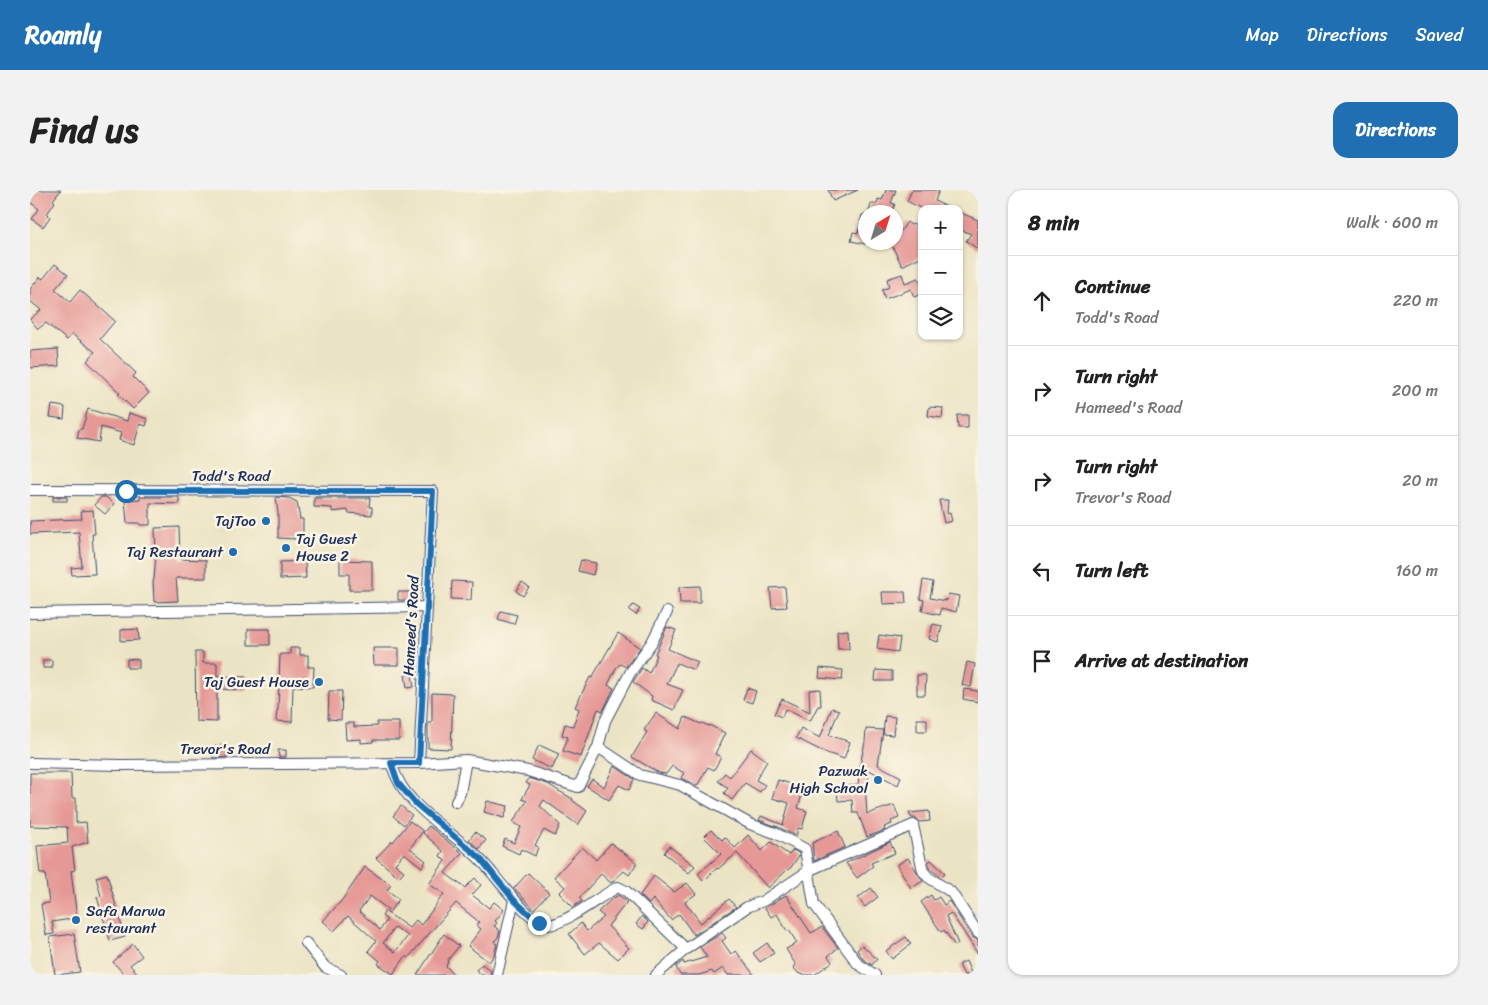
<!DOCTYPE html>
<html lang="en">
<head>
<meta charset="utf-8">
<style>
  :root { --surface:#fff; --page:#f2f2f2; --text:#222; --muted:#767676; --line:#e0e0e0; --accent:#1f6fb2 }
  body { margin:0; font-family:Sriracha,sans-serif; background:var(--page); color:var(--text) }
  .controls { position:absolute; right:15px; top:15px; display:grid; overflow:hidden; border-radius:10px; box-shadow:0 1px 4px #0004 }
  .controls button { width:45px; height:45px; display:grid; place-items:center; padding:0; border:0; border-bottom:1px solid var(--line); background:var(--surface); color:var(--text); font:25px sans-serif }
  .compass { position:absolute; left:828px; top:15px; width:45px; height:45px; border-radius:50%; background:var(--surface); box-shadow:0 1px 4px #0004; rotate:38deg }
  .stop { position:absolute; width:15px; height:15px; margin:-11px; border:4px solid #1f6fb2; border-radius:50%; background:#fff }
  .stop.end { background:#1f6fb2; border-color:#fff; box-shadow:0 1px 5px #0008 }
  .list { margin:0; padding:0; list-style:none }
  h2 { display:flex; justify-content:space-between; align-items:center; height:65px; margin:0; padding:0 20px; font-size:21px }
  h2 small { font-size:16px; font-weight:400; color:var(--muted) }
  .list li { display:grid; grid-template-columns:32px 1fr auto; gap:15px; align-items:center; box-sizing:border-box; height:90px; padding:0 20px; border-top:1px solid var(--line) }
  .list b { display:block; font-size:19px; white-space:nowrap }
  .list p { margin:0; font-size:16px; white-space:nowrap; color:var(--muted) }
  .list em { font-size:16px; font-style:normal; color:var(--muted) }
  .icon { flex:none; width:28px; height:28px; fill:none; stroke:currentColor; stroke-width:2; stroke-linecap:round; stroke-linejoin:round }
  .map { position:relative; flex:none; width:948px; height:785px; overflow:hidden; border-radius:15px }
  header { display:flex; align-items:center; gap:30px; box-sizing:border-box; height:70px; padding:0 25px; background:var(--accent); color:#fff }
  header strong { font-size:24px }
  nav { display:flex; gap:28px; margin-inline-start:auto; font-size:18px }
  .intro { display:flex; align-items:center; justify-content:space-between; box-sizing:border-box; height:120px; padding:0 30px }
  h1 { margin:0; font-size:35px }
  .button { padding:12px 22px; border-radius:15px; background:var(--accent); color:#fff; font-size:18px; font-weight:700 }
  main { display:flex; gap:30px; padding:0 30px }
  aside { flex:1; background:var(--surface); border-radius:15px; box-shadow:0 1px 4px #0004 }
  .map>svg:first-child { display:block }
</style>
</head>
<body>
<header>
<strong>Roamly</strong>
<nav><a>Map</a><a>Directions</a><a>Saved</a></nav>
</header>
<div class="intro"><h1>Find us</h1><a class="button">Directions</a></div>
<main>
<div class="map">
<svg width="948" height="785" viewBox="0 0 948 785">
  <rect width="100%" height="100%" fill="#fcf5e5"/>
  <filter id="ink" filterUnits="userSpaceOnUse"><feTurbulence type="fractalNoise" baseFrequency=".02" numOctaves="2"/><feDisplacementMap in="SourceGraphic" scale="10" xChannelSelector="R" yChannelSelector="G"/><feConvolveMatrix kernelMatrix="1 2 1 2 8 2 1 2 1" color-interpolation-filters="sRGB"/></filter>
  <filter id="wash" filterUnits="userSpaceOnUse"><feTurbulence type="fractalNoise" baseFrequency=".0096" numOctaves="4" result="noise"/><feDisplacementMap in="SourceGraphic" scale="20" xChannelSelector="R" yChannelSelector="G"/><feGaussianBlur stdDeviation="1.12" result="paint"/><feColorMatrix in="noise" values="0 0 0 0 0 0 0 0 0 0 0 0 0 0 0 0 0 1.4 0 .05"/><feComposite in="paint" operator="in"/></filter>
  <g filter="url(#wash)">
    <rect width="100%" height="100%" fill="#ebe4c4"/>
    <g id="blocks">
      <!-- building -->
      <path fill="#e59895" fill-rule="evenodd" d="M0 0H31L23 10 25 12 17 24 20 27 13 37 2 29 9 19 0 12Z
        M798 0H828L803 11Z
        M856 0H866L861 13 865 14 862 22H839L841 14H847L848 9 852 10Z
        M882 0H909L905 11 921 19H892L877 11Z
        M929 22 948 30V59L936 51 941 44 929 39Z
        M832 25H836V54L821 51 823 42 828 43Z
        M877 32 881 35 883 34 890 39 888 41 892 43V66L872 76 860 52H866V48Z
        M25 74 38 84 25 99 40 112 50 100 85 131 70 149 106 183 103 187 119 203 103 219 88 204 90 203 57 171 65 162 42 144 37 150 16 133 8 139 0 129 11 120 0 111V99L10 87 13 89Z
        M872 84 875 93 888 88 892 98V104L884 107 881 99 855 109 852 100 859 97 857 89Z
        M28 159 29 176 0 178V161Z
        M22 215 35 217 34 229 20 227Z
        M899 217 913 218 912 228 898 226Z
        M58 219 97 231 99 223 118 229 116 236 110 234 104 255 89 250 91 243 71 237 69 252 47 248 49 239H52Z
        M927 225H938V238H928Z
        M23 307H37V311H23Z
        M71 307H76L84 314 75 324 64 315Z
        M110 307H149V314L120 313V335H110V333H97L95 310 110 309Z
        M246 307 259 308 267 312 270 329H273V345H265V349L248 348V323Z
        M284 308H340L339 317H342V325L318 323V320L302 322V318L284 317Z
        M909 310H918L917 324 920 323 922 331 914 333Z
        M63 320 65 344H62L65 384 42 385 41 378 52 377 49 342 0 344V331L52 329 51 321Z
        M149 337 150 369 176 370V388H146L148 411 124 412 123 391 124 390 126 363 125 338Z
        M310 370 342 371V400H319V384H310Z
        M551 370 566 373 563 385 548 381Z
        M275 371 276 388 250 389V372Z
        M893 390 903 392 900 408 915 411V409L917 410 918 404 929 406 926 422 911 418 910 425 892 421 894 410 890 409Z
        M422 391 442 392 441 410 421 409Z
        M492 392 499 397 493 406 486 401Z
        M670 396V413H650L649 397Z
        M755 397 757 417 742 418 740 398Z
        M368 402H383V410H368Z
        M852 402H875L876 413 853 414Z
        M603 415 610 419 606 425 599 420Z
        M471 421 487 425 484 434 468 429Z
        M903 434 912 436 908 452 899 449Z
        M637 437 646 440 638 459 668 472 664 480 647 473 637 494 653 500 644 520 621 510 622 506 603 492 612 478 619 483 627 465 625 464Z
        M108 439 109 450 91 451V440Z
        M218 439H240V455H218Z
        M818 440 819 459H808L807 441Z
        M588 443 610 458 596 477 590 474 586 478 578 495 584 498 573 521 568 519 551 567 533 561 538 547 532 545 535 534 543 536 549 519 545 517 560 487 562 488Z
        M849 445 870 448 868 462 847 459Z
        M260 458H270V465H278V477H284L283 497 263 496 262 532 246 531 247 520H248L250 464H260Z
        M343 458H369V475H344Z
        M165 462H173V473H187V486L216 487 215 500 187 499V532L166 531Z
        M97 469 109 470V478H97Z
        M13 470H22V478H13Z
        M937 472 945 474 941 497 932 495Z
        M790 478 813 480 812 490 789 488Z
        M846 480 862 481V491H845Z
        M382 484 384 497 377 498 375 485Z
        M887 485H896L895 505H887Z
        M717 498 726 501 722 513 713 510Z
        M790 499 791 516H788L780 531 755 519 752 527 744 524 752 509 780 522 779 500Z
        M934 499 948 501V512L933 509Z
        M299 501H312L311 530 298 529Z
        M402 503 423 504 421 559 398 558V533H402Z
        M802 518 809 520 799 545 820 552 814 569 794 562 766 548 771 538 790 548Z
        M626 523 650 539 655 527 671 534 672 533 679 536V535L695 543 685 564 691 567 684 580 678 577 667 596 651 588 654 583 642 576 636 584 629 583 602 567 617 542 614 540Z
        M855 526 865 527 863 545 853 544Z
        M887 529H897V541H887Z
        M347 532H369V550H343V552L331 553V549L316 550 315 533H324V537L347 536Z
        M836 539 853 540 848 575 871 587 868 595 839 580 838 594H835L837 624 864 615 869 628 861 631 862 634 854 637 855 640 837 647 828 623H823L822 610 808 611 807 597 828 595 830 575 835 552Z
        M509 555 529 564 522 579 502 570Z
        M185 556H196L197 567 183 568 182 564H185Z
        M721 559 737 571 726 590 735 595 730 602 715 593 702 610 694 603 698 598 688 591 695 583 700 587Z
        M248 560H256V567H249Z
        M584 576 604 589 599 600 589 595 579 610 557 596 562 589 574 597Z
        M0 583H41L42 608H46V633L56 632 58 652 42 657 45 680 41 681 47 728 22 732 24 744 16 745 11 714 19 713 15 684H10L7 656 38 653 37 637 0 636Z
        M499 588 518 594 527 600 543 609 542 610 557 621 548 635 514 610 510 616 530 635 525 646 514 640 505 655 508 657 505 666 491 659 489 664 472 656 475 649 484 653 491 637 483 632 497 611 492 609 500 595 496 593Z
        M748 590 774 598 768 618 777 621 772 639 768 638 766 646 748 637 729 630 731 626 753 635 759 613 742 608Z
        M457 611 478 616 474 628 454 622Z
        M371 616 382 625 374 635 363 626Z
        M899 621 900 631 889 632 885 628H882L879 623Z
        M380 631 393 641 380 658 396 671 392 677 374 663 365 674 374 681 369 687 346 668 362 651 363 652Z
        M399 636 432 663 415 683 435 698 445 688 451 695 442 705 459 718 464 712 474 720 465 731 467 733 464 736 470 741 468 747 464 752 467 754 464 765 459 772 438 756 451 739 446 735 449 732 426 713 378 768 376 766 363 784 348 774 350 771 338 761 346 751 318 726 304 741 293 731 312 710 335 677 361 695 357 700 369 709 360 721 340 706 329 721 350 740 357 730 352 726 355 721 379 738 386 730 391 735 414 704 399 694 415 671 410 666 413 661 393 643ZM365 737 378 746 365 762 353 753Z
        M681 640 692 650 695 647 705 658 718 645 732 661 741 652 759 665 763 660 769 663V666L759 680 758 679 738 698 707 663 688 679 687 678 674 691 668 684 691 664 674 647Z
        M808 641 815 657 784 671 782 653Z
        M445 642 456 650 449 659 439 650Z
        M860 652 865 663 841 673 843 676 827 688 816 673Z
        M581 653 607 673 599 685 594 681 581 693 571 684 549 708 552 711 543 717 529 703 535 697 524 687 552 657 566 670Z
        M639 656 665 676 659 683 634 663Z
        M878 668 893 691 881 698 867 675Z
        M901 670 915 683 911 687 899 678 898 672Z
        M498 683 519 703 504 719 484 698Z
        M77 684 95 747 80 751 67 707 71 706 66 687Z
        M624 686 644 702 657 693 666 704 655 712 671 733 699 709 706 717 664 745 649 724 641 730 623 709 619 714 610 705Z
        M841 698 848 707 835 717 828 708Z
        M589 705 597 712 578 736 599 758 588 769 569 753 555 764 539 744 551 733 557 741 574 727 568 722 573 717 583 708Z
        M756 705 781 743 792 737 808 758 798 766 802 772 784 785H773L770 783 769 784 763 777 766 775 756 759 767 753 759 740 757 741 747 724 741 727 735 718Z
        M901 705 904 710 909 707 914 715 919 711 942 747 948 750V764L921 723 916 726 928 754 925 756 914 740 911 742 891 712Z
        M612 726 618 732 613 739 606 734Z
        M692 743 696 748 692 751 701 764 706 761 724 785H698L693 778 684 784 682 781 669 785H650L646 777 653 771 654 774 677 767 670 757Z
        M44 744 50 782 25 785 20 747Z
        M414 744 429 756 417 771 418 772 416 776 424 785H387Z
        M876 747 881 754 862 769 856 761Z
        M737 753 744 763 730 772 723 763Z
        M103 754 112 766 100 775 109 785H95L83 772Z
        M832 755 847 769 842 775 833 769 827 760Z
        M936 771 942 785H934L930 777V774Z
        M452 774 461 781 460 785H452L446 780Z"/>
    </g>
  </g>
  <g filter="url(#ink)">
    <use href="#blocks" fill-opacity="0" stroke="#3a4a6d" stroke-width="1"/>
    <g fill="none" stroke-linecap="round" stroke-linejoin="round">
      <defs>
        <path id="street" d="M0 300 403 301 389 573
          M0 423 397 417
          M568 557 575 531 600 483 622 452 637 422
          M0 573 91 575 389 573 436 570 498 581 548 597 568 557 610 585 650 595 720 634 745 643 775 659 784 714 828 774 845 785
          M361 573C367 590 372 599 384 612 408 638 440 654 463 684 472 695 503 735 518 735 536 734 570 706 588 697L596 701 656 759
          M426 612 430 603 436 570
          M276 753 295 777 311 785
          M467 785 484 710
          M626 785 656 759 717 717 733 711 780 680 883 635 893 681 898 687 921 702 948 743"/>
      </defs>
      <!-- street casing -->
      <use href="#street" stroke="#3a4a6d" stroke-width="12"/>
      <!-- street -->
      <use href="#street" stroke="#fff" stroke-width="10"/>
    </g>
  </g>
  <g fill="none" stroke-linecap="round" stroke-linejoin="round" filter="url(#ink)">
    <!-- route -->
    <path stroke="#1f6fb2" stroke-width="6" d="M96 301H403L389 573H361L368 593 386 614 450 668 484 710 509 733"/>
  </g>
  <!-- markers -->
  <g fill="#1f6fb2" stroke="#fcf5e5" stroke-width="2">
    <circle cx="236" cy="331" r="5"/>
    <circle cx="256" cy="358" r="5"/>
    <circle cx="203" cy="362" r="5"/>
    <circle cx="289" cy="492" r="5"/>
    <circle cx="848" cy="590" r="5"/>
    <circle cx="46" cy="730" r="5"/>
  </g>
  <g text-anchor="middle" dominant-baseline="central" stroke-width="5" stroke-linejoin="round" paint-order="stroke">
    <!-- street labels -->
    <g font-size="15" fill="#1b2f5e" stroke="#fcf5e5">
      <text x="201" y="286">Todd's Road</text>
      <text transform="translate(381 436) rotate(-87)">Hameed's Road</text>
      <text x="195" y="559">Trevor's Road</text>
    </g>
    <!-- poi labels -->
    <g font-size="15" fill="#1b2f5e" stroke="#fcf5e5" text-anchor="end">
      <text x="226" y="331">TajToo</text>
      <text x="266" y="349" text-anchor="start">Taj Guest<tspan x="266" dy="17">House 2</tspan></text>
      <text x="193" y="362">Taj Restaurant</text>
      <text x="279" y="492">Taj Guest House</text>
      <text x="838" y="581">Pazwak<tspan x="838" dy="17">High School</tspan></text>
      <text x="56" y="721" text-anchor="start">Safa Marwa<tspan x="56" dy="17">restaurant</tspan></text>
    </g>
  </g>
</svg>
<div class="controls">
<button>+</button>
<button>−</button>
<button><svg class="icon" aria-label="layers" viewBox="0 0 24 24"><path d="M12 4l9 5-9 5-9-5zM3 14l9 5 9-5"/></svg></button>
</div>
<svg class="compass" viewBox="-18 -18 36 36"><path d="M0-13l5 13h-10z" fill="#e53935"/><path d="M0 13l5-13h-10z" fill="#767676"/></svg>
<div class="stop" style="left:96px;top:301px"></div>
<div class="stop end" style="left:509px;top:733px"></div>
</div>
<aside>
<h2>8 min<small>Walk · 600 m</small></h2>
<ul class="list">
<li><svg class="icon" aria-label="ahead" viewBox="0 0 24 24"><path d="M12 20V5M6 11l6-6 6 6"/></svg><div><b>Continue</b><p>Todd's Road</p></div><em>220 m</em></li>
<li><svg class="icon" aria-label="right" viewBox="0 0 24 24"><path d="M7 20v-9h11M14 6l5 5-5 5"/></svg><div><b>Turn right</b><p>Hameed's Road</p></div><em>200 m</em></li>
<li><svg class="icon" aria-label="right" viewBox="0 0 24 24"><path d="M7 20v-9h11M14 6l5 5-5 5"/></svg><div><b>Turn right</b><p>Trevor's Road</p></div><em>20 m</em></li>
<li><svg class="icon" aria-label="left" viewBox="0 0 24 24"><path d="M17 20v-9H6M10 6l-5 5 5 5"/></svg><div><b>Turn left</b></div><em>160 m</em></li>
<li><svg class="icon" aria-label="arrive" viewBox="0 0 24 24"><path d="M6 21V4h12l-3 4 3 4H6"/></svg><div><b>Arrive at destination</b></div></li>
</ul>
</aside>
</main>
</body>
</html>
